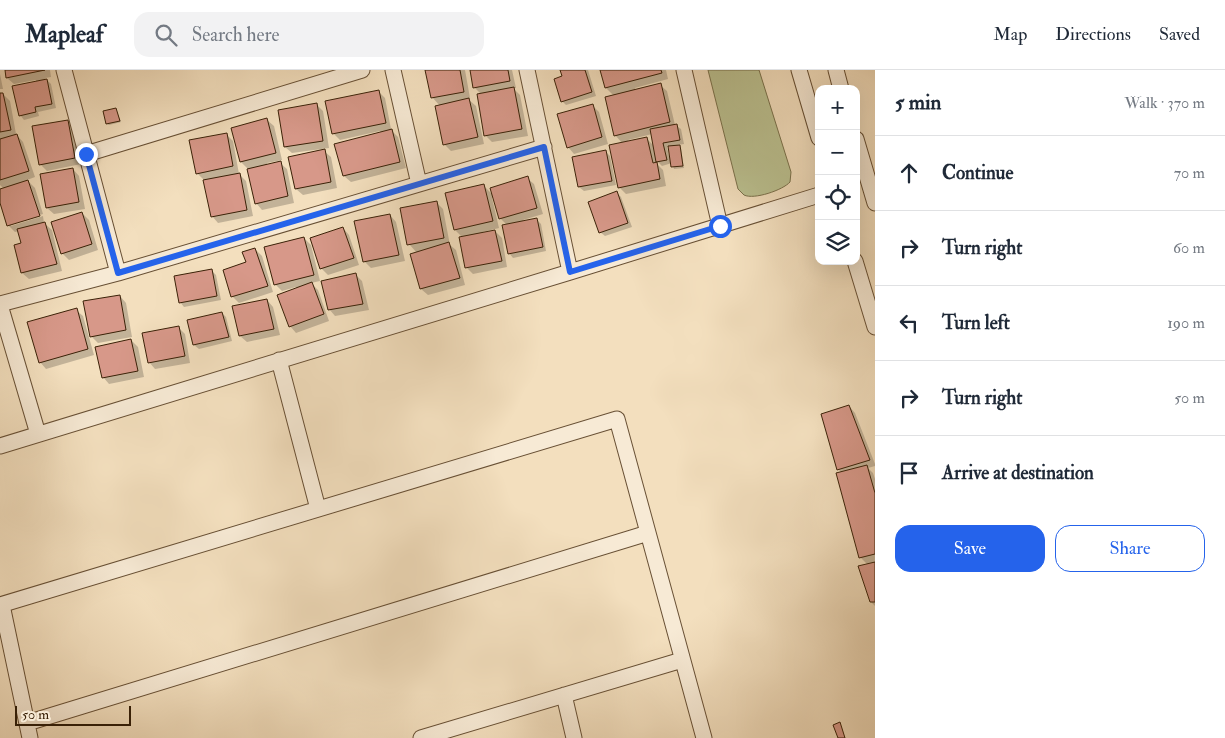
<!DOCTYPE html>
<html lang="en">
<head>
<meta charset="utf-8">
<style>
  :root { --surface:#fff; --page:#f2f2f3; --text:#1f2937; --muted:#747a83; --line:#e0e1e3; --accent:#2563eb }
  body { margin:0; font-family:"IM FELL Double Pica",serif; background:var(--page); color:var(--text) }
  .controls { position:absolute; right:15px; top:15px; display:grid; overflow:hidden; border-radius:10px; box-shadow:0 5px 20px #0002 }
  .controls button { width:45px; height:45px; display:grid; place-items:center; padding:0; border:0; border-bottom:1px solid var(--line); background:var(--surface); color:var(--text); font:25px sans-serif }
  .scale { position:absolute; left:15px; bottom:12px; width:116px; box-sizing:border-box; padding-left:5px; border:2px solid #3a2107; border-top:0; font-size:14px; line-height:18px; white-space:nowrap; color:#3a2107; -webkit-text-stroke:4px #f7ead5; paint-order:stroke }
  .stop { position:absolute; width:15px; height:15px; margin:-11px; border:4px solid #2563eb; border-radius:50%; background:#fff }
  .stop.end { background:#2563eb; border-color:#fff; box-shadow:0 1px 5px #0008 }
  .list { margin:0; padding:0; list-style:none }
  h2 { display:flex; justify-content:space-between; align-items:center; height:65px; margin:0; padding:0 20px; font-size:21px }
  h2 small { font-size:16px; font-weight:400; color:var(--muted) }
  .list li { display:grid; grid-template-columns:32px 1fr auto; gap:15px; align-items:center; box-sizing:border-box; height:75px; padding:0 20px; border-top:1px solid var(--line) }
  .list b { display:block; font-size:19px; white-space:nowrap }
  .list em { font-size:16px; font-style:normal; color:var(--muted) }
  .actions { display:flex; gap:10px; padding:15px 20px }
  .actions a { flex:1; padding:11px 0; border:1px solid var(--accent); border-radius:15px; text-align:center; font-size:18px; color:var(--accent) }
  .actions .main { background:var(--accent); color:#fff }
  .icon { flex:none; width:28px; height:28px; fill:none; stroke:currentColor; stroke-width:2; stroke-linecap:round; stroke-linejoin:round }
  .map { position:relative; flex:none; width:875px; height:668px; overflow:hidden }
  header { display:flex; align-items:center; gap:30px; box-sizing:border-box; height:70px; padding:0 25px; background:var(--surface); border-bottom:1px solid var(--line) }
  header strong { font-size:24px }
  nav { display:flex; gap:28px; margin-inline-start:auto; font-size:18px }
  .search { width:350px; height:45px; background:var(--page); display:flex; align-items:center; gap:12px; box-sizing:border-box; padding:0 18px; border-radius:15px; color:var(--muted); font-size:19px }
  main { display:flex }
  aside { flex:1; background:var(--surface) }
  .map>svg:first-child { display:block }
</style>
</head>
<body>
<header>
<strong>Mapleaf</strong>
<div class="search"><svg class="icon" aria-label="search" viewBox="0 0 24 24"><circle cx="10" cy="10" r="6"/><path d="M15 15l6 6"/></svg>Search here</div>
<nav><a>Map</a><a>Directions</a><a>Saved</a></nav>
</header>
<main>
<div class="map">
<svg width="875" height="668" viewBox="0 0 875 668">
  <rect width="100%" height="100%" fill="#f3dfbe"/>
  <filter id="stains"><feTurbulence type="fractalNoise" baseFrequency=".004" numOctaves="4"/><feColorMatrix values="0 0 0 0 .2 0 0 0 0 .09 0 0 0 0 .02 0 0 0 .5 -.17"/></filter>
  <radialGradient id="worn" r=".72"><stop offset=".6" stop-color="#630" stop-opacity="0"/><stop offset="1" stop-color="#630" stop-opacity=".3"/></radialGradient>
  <!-- green -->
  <path fill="#bbc191" stroke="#7a714c" d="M708 0H759L791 102 790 112C783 120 754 130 744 125 742 123 740 121 738 119Z"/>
  <!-- shadow -->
  <path fill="#0003" fill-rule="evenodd" d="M6 0H50L51 7 45 8 51 14 56 38 38 42 39 46 24 50 20 45 36 12V10L14 14 7 8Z
    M427 0H465L470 28 468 29 476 36 484 74 451 81 444 74 440 36 432 27Z
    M471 0H512L516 18H513L520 25 528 66 492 72 485 65 481 24 474 17Z
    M561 0H588L596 26 566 35 562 31 563 7Z
    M601 0H666L668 9 635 18 636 21 660 15 667 21 675 55 681 59 684 74 678 75 681 78 684 98 674 99 672 93 662 96 656 90 658 95 663 100 666 116 626 124 620 118 611 76 623 74 615 65 614 26 606 18ZM652 64 655 77 647 69 629 72 628 70ZM670 76 671 85 669 86 667 77Z
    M0 4 3 19H0Z
    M379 22 385 28 391 59H390L398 67 406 98 351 112 344 106 381 63 380 61 340 70 333 63Z
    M3 24 10 31 16 64 23 72 35 107 27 110 35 118 43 144 11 154V156L43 146 44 153 52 160 62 201 29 209 22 203 16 176 23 174 19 161 15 162 8 155 0 129V120L4 119 0 115V25Z
    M317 35 323 41 329 78 292 83 285 77Z
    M592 35 599 42 608 74 574 84 568 77Z
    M116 39 121 52 109 55 107 54Z
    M267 50 274 56 282 90 267 93 268 96 280 93 287 99 294 133 262 140 256 133 248 99 241 92 232 59Z
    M68 51 74 58 81 94 47 101 40 94Z
    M226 64 233 71 239 104 246 111 253 146 218 153 212 146 204 110 197 103Z
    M324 81 331 87 337 118 303 125 296 119Z
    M606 82 610 86 616 115 584 121 579 117Z
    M73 99 79 106 85 139 54 144 47 138Z
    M527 108 534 114 543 144 523 150 524 152 537 150 541 154 546 181 513 188 509 183 507 155 501 149 494 127 492 128 499 158 483 162V164L495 161 502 168 507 197 473 204 467 198 463 168 455 160 484 116 493 125Z
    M617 123 621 127 632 157 605 166 600 162Z
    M436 132 443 139 450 175 456 180 465 215 428 225 421 219 411 184 417 183 409 174Z
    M82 143 89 150 98 180 69 190 62 183Z
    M390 145 396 152 405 191 371 198 364 191Z
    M343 158 349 165 359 195 328 205 321 198Z
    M304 168 311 175 320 211 311 213 318 220 329 251 296 263 290 256 296 217 282 221 275 214Z
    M255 179 262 186 273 222 239 233 232 226Z
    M212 201 216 205 221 230 184 237 180 232Z
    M355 204 362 211 369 240 335 246 329 239Z
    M120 226 126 233 132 267 98 273 91 266Z
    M267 230 273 237 280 265 247 272 240 266Z
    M76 240 83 246 94 285 46 299 40 292Z
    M222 243 226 247 232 271 199 279 194 275 189 251Z
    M179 258 185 264 190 293 155 299 149 292Z
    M131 270 138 277 144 307 109 314 103 307Z
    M849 336 855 343 875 394V396L868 398 873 403 875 409V536L871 532 868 495 860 487 842 403 838 399Z"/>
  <!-- building -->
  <path fill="#d79889" stroke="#3a2107" d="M5 0H45L6 8Z
    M425 0H460L464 22 431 28Z
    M470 0H508L510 11 473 18Z
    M560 0H585L592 22 561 32 554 9 562 6Z
    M600 0H661L662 3 605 18Z
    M47 9 52 34 35 37 36 42 19 46 12 16Z
    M661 13 670 52 614 66 605 27Z
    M514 17 522 59 484 66 477 24Z
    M379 20 386 53 332 64 325 31Z
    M0 23H3L11 60 0 62Z
    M469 28 478 67 443 75 435 36Z
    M317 33 323 71 284 77 278 40Z
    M593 34 602 67 567 78 557 44Z
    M116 38 120 51 106 54 103 41Z
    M267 48 276 83 240 92 231 58Z
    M68 50 75 88 39 95 32 56Z
    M677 54 680 70 663 73 667 90 656 92 650 59Z
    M392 59 400 92 343 106 334 74Z
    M227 63 233 96 196 104 189 70Z
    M17 64 29 101 0 110V69Z
    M647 67 653 93 657 92 660 109 618 118 609 75Z
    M680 75 683 96 671 97 668 76Z
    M325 79 331 112 295 119 288 87Z
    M606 80 612 111 578 117 572 87Z
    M281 91 288 126 255 134 247 99Z
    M73 98 79 132 46 138 40 104Z
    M240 103 247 140 211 147 203 110Z
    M528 106 537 138 499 149 490 118Z
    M28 110 40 146 7 156 0 133V119Z
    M484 114 493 151 454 160 445 123Z
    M617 121 628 153 599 163 588 132Z
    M437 131 444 168 407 175 400 138Z
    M82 142 92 174 61 184 51 152Z
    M390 144 399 185 363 192 354 151Z
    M537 148 543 177 508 184 502 155Z
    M45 152 57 194 21 203 14 175 21 173 17 159Z
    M343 157 354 188 320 199 310 168Z
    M495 160 502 191 465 198 459 167Z
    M304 167 314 205 274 215 264 177Z
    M449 172 460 208 420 219 410 184Z
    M255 178 268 216 231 227 223 200 246 192 242 182Z
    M212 199 217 226 179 233 174 206Z
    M356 203 363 234 328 240 321 211Z
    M312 212 324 244 289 257 277 225Z
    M120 225 126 260 90 267 83 231Z
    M267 229 274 259 239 266 232 236Z
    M77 238 88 279 39 293 27 252Z
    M222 242 229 267 193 275 187 250Z
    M179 256 185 286 148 293 142 263Z
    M131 269 138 301 102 308 95 277Z
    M849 335 870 390 837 400 821 344Z
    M867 395 875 423V484L859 488 836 403Z
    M875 492V532H870L858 496Z
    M840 652 845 668H838L833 655Z"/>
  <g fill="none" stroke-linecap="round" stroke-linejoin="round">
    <defs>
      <path id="minor" d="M64 0 118 203
        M393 0 419 114
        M527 0 570 202
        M684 0 720 156
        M799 0 819 68
        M836 0 841 19
        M856 69 875 133
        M86 84 362 0
        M855 191 875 257
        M0 234 118 203 544 77
        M0 235 38 364
        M279 290 318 439
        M0 376 570 202 819 125
        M0 535 617 349 704 668
        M2 535 30 668
        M564 625 574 668
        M27 653 648 463
        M421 668 682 590"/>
    </defs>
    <!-- minor casing -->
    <use href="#minor" stroke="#685035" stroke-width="17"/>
    <!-- minor -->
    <use href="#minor" stroke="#f7ead5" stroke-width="15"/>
  </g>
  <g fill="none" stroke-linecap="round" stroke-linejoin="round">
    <!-- route -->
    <path stroke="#2563eb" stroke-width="6" d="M86 84 118 203 544 77 570 202 720 156"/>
  </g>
  <rect width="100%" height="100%" filter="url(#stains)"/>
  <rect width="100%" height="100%" fill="url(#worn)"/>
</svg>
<div class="controls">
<button>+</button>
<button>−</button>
<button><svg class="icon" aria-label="locate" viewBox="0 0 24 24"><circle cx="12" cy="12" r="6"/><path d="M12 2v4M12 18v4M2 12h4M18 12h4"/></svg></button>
<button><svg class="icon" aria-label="layers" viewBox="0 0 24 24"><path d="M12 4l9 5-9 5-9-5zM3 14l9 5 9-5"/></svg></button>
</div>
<div class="scale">50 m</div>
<div class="stop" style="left:720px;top:156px"></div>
<div class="stop end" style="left:86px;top:84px"></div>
</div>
<aside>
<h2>5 min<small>Walk · 370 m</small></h2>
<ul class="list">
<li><svg class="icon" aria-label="ahead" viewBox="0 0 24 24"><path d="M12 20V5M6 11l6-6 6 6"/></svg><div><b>Continue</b></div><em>70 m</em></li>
<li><svg class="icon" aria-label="right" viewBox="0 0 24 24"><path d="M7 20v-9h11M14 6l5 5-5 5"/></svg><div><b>Turn right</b></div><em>60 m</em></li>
<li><svg class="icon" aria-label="left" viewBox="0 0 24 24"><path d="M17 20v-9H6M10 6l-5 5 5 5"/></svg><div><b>Turn left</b></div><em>190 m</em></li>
<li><svg class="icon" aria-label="right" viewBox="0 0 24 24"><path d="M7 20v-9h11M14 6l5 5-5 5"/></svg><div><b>Turn right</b></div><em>50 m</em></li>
<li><svg class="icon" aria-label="arrive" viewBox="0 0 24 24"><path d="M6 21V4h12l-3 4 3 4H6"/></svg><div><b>Arrive at destination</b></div></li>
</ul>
<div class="actions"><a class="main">Save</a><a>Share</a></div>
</aside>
</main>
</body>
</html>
